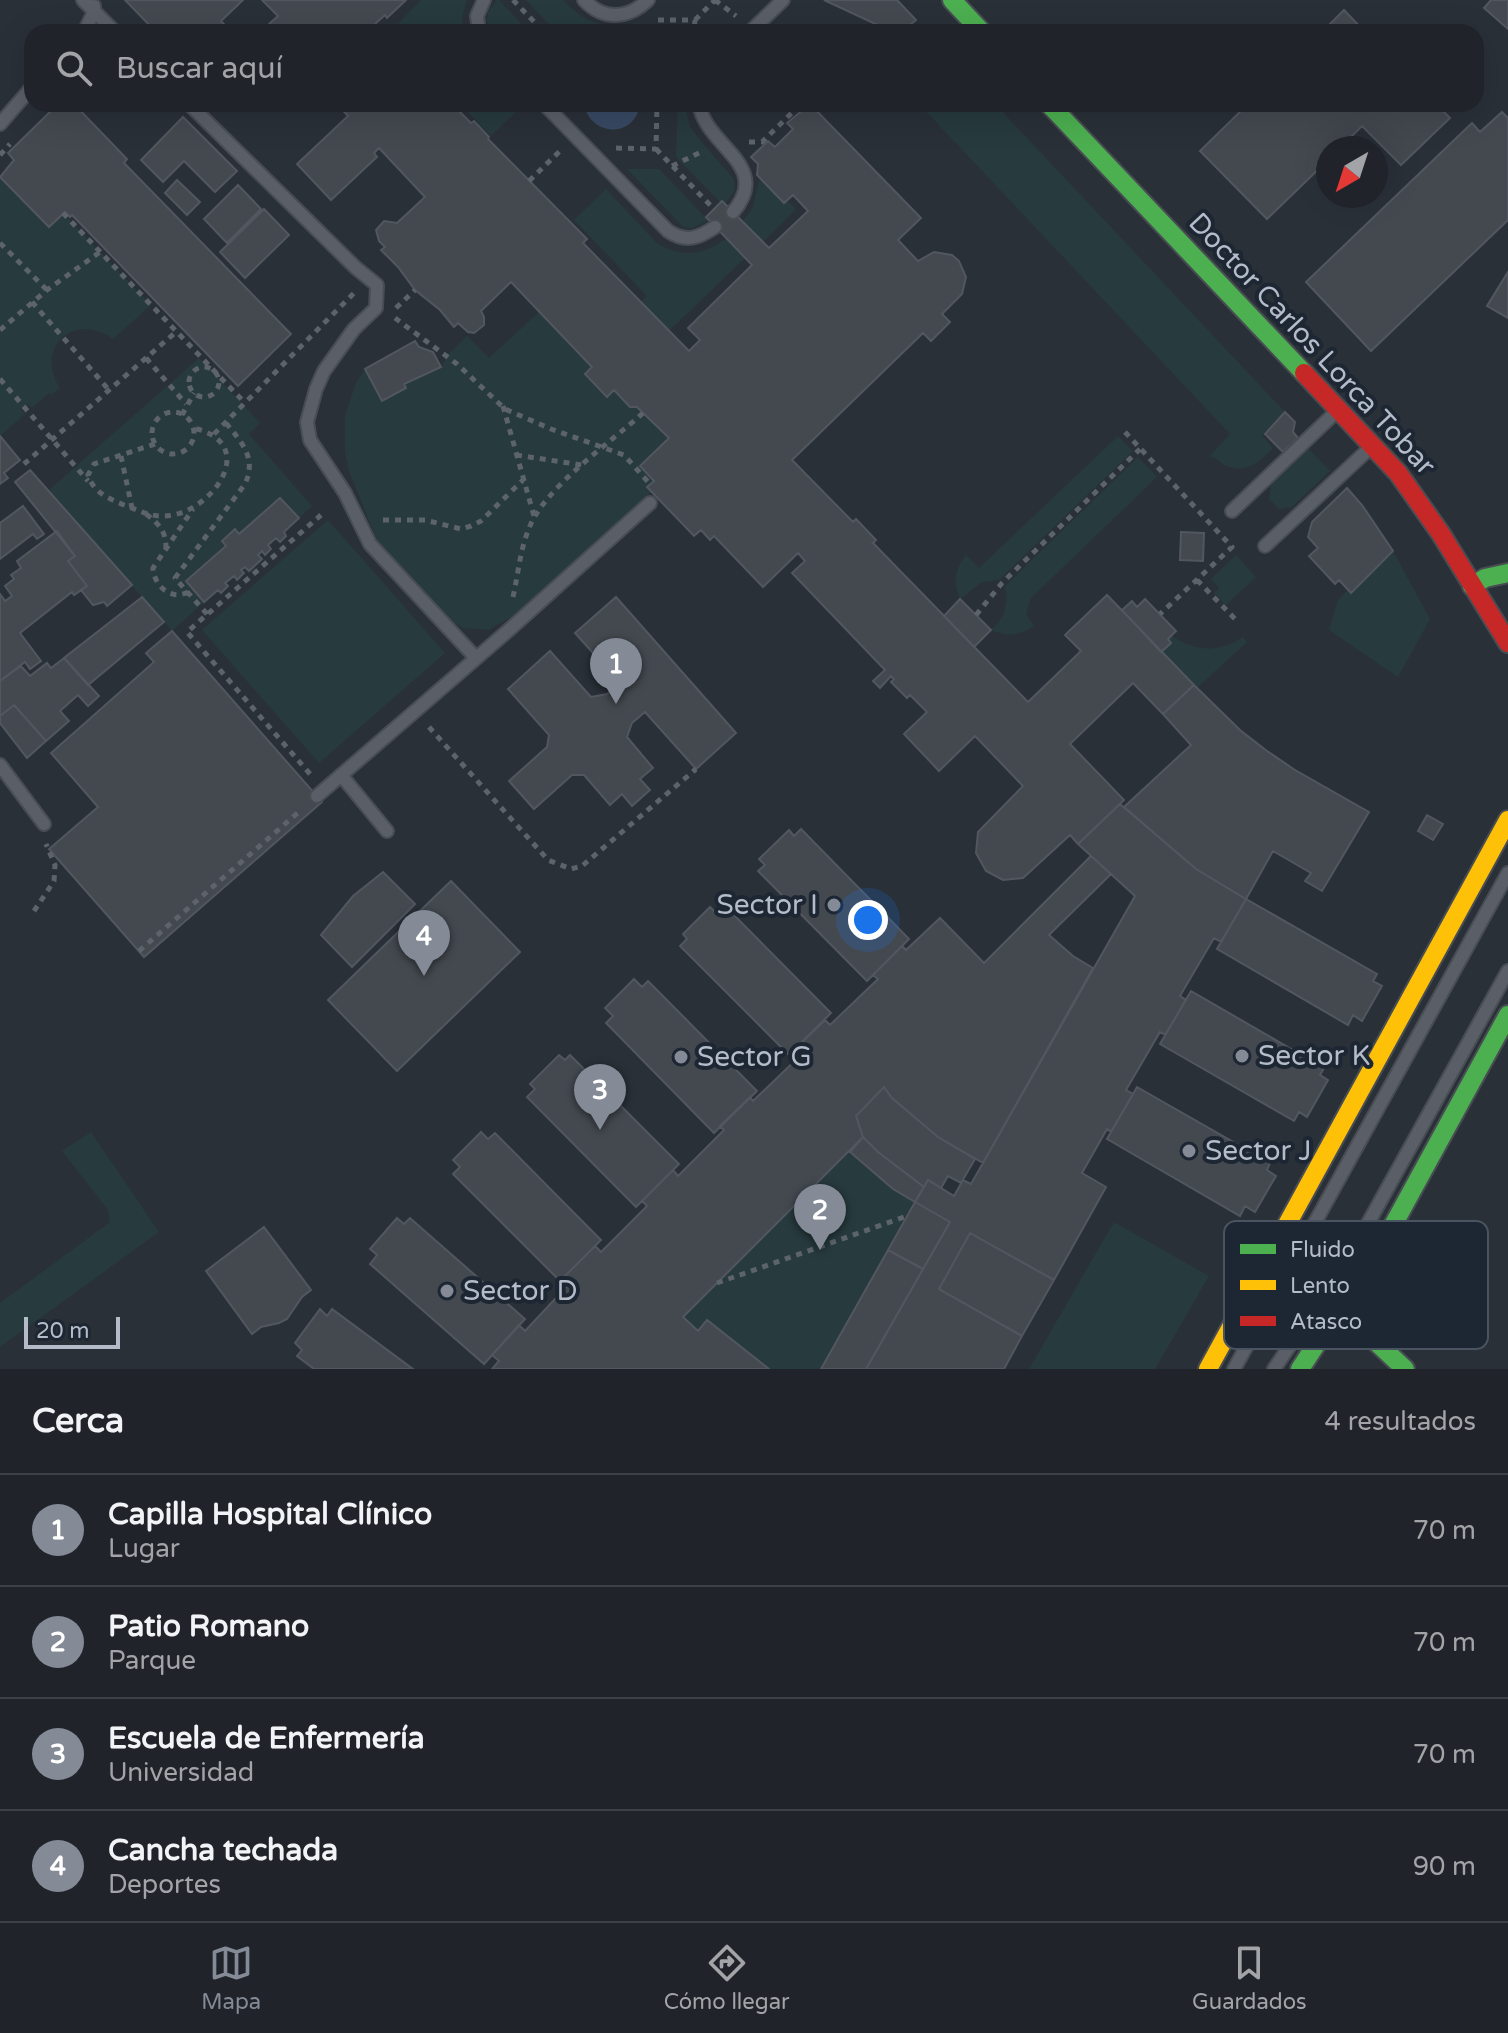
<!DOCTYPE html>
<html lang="es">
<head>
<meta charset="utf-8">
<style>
  :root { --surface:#20242a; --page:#2d3036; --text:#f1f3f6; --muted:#a2a4a8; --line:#3d4147; --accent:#848b96 }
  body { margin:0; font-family:"Varela Round",sans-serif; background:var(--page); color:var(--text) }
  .compass { position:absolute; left:1316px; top:136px; width:72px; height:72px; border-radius:50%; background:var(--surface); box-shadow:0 8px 32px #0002; rotate:219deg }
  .scale { position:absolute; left:24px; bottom:20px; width:96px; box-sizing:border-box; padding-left:8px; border:4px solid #b4bcc9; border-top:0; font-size:22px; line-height:28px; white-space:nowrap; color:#b4bcc9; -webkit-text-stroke:6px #1d2633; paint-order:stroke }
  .you { position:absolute; left:868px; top:920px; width:28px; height:28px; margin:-20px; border:6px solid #fff; border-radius:50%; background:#1a73e8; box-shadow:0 0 0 12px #1a73e833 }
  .badge { display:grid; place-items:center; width:52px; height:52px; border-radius:50%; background:var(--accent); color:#fff; font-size:26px; font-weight:700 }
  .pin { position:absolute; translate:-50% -66px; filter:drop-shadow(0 2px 4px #0008) }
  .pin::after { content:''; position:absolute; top:42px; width:28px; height:24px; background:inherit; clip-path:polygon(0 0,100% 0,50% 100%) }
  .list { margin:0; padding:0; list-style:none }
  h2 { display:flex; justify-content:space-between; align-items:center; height:104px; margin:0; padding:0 32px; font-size:34px }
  h2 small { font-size:26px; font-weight:400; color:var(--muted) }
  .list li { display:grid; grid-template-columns:52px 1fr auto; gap:24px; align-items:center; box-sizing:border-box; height:112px; padding:0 32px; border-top:2px solid var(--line) }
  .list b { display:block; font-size:30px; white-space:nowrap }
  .list p { margin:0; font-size:26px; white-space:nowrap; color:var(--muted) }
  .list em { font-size:26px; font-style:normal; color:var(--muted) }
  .icon { flex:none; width:44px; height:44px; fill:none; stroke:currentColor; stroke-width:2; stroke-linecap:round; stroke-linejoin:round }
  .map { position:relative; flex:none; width:1508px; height:1369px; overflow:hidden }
  .search { position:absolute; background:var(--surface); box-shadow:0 8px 32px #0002; left:24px; right:24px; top:24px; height:88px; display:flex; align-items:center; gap:20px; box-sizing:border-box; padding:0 28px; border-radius:24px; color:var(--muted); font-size:30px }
  .sheet { height:552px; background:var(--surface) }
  nav { display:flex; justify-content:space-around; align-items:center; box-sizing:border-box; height:112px; border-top:2px solid var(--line); background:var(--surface); font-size:22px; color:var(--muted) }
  nav a { display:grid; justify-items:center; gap:4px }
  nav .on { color:var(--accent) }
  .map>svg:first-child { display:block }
</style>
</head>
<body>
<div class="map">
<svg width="1508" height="1369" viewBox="0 0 1508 1369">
  <rect width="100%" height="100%" fill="#2a3038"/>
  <!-- green -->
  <path fill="#273a3e" d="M421 0H467L462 17 463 32H390Z
    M497 0H499L529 32H493L486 20 489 10Z
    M526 0H563C584 22 604 30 634 25L640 29 637 32H556Z
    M460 104H522L523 105 491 136Z
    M678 104H685L689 125 699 139 734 179 735 190 726 203H721L676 157Z
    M919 104H995L1285 412 1262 435 1273 448C1260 461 1247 474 1227 466 1220 463 1217 458 1210 456L1230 434Z
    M627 169H659L708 220 693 228 683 227Z
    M0 177 49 226 63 213 151 305 113 339C75 311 34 347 60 388L51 395 49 393 32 408 27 404 20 409 25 414 0 436Z
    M760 178 784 203 787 200 796 209 763 242 743 221 752 209Z
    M606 189 657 243C681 258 704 256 726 238L745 258 669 331 641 302 647 296 574 220Z
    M539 312 592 367 585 375 606 397 614 390 630 407H637L669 438 640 466 654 481 647 487 651 492 513 616 488 630 463 628 452 622 381 550 349 471 345 452V415L356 383 365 369 383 401 405 388 404 384 441 367 449 354 467 336 489 358Z
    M199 358 260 423 249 434 312 506 299 518 280 498 239 534 235 530 222 540 226 546 186 581 204 602 172 631 48 491Z
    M1118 436 1133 451 999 580 982 582 960 599C953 582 955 569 966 555L979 568Z
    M1308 448 1330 471 1292 507 1279 509 1269 499 1271 484Z
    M1138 457 1157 477 1031 598 1026 614 1034 626C1019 636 1007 637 991 630 1005 618 1009 604 1005 586Z
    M328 520 445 653 319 763 202 630Z
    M1393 551 1430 619 1398 677 1329 630 1338 600 1348 590 1351 592Z
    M1236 555 1256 577 1226 605 1214 593 1219 588 1211 579Z
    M1171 635C1195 652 1219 653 1243 637L1247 642 1197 688 1161 652Z
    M91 1132 159 1232 0 1347V1303L110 1222 108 1210 62 1151Z
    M850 1152 893 1188 915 1202 821 1369H769L707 1320 698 1331 683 1317Z
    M1114 1222 1209 1276 1155 1369H1029Z"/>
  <!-- water -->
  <path fill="#384963" d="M584 104H640C635 139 590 137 584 104Z"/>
  <!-- building -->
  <path fill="#444950" stroke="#52575f" stroke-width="2" d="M125 0H243L221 21 231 32H156Z
    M262 0H406L387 18 385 15 375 24 382 32H260L278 16Z
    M824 0H897L916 20 902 32H886L880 26Z
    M1491 0H1508V29L1484 8Z
    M1344 10 1365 32H1322Z
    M58 104H74L127 159 124 163 291 334 238 386 72 215 70 217 65 212 49 227 0 177 14 160 8 153Z
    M337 104H452L471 123 474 121 489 137 488 139 587 239 583 243 689 351 700 340 688 328 752 265 706 217 722 201 769 248 808 211 793 195 784 203 757 175 758 164 751 157 768 141 775 147 793 129 787 123 810 104 921 218 898 240 918 261 934 252 952 255 959 261 966 277 962 294 942 314 950 322 931 341 923 333 792 460 853 522 856 519 876 540 873 543 1028 702 1081 651 1065 635 1107 595 1194 685 1163 714 1133 683 1070 744 1124 800 1078 844 1070 835 1023 878 1003 880 986 871 976 853 978 832 1023 786 975 736 939 771 904 734 927 712 910 695 907 698 891 682 894 679 891 676 880 688 873 681 885 670 792 573 805 561 798 553 763 587 714 536 710 540 701 530 694 536 647 487 654 481 640 466 669 438 637 407H630L614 390 607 397 585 374 592 367 511 282 481 311 484 317V325L474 333 468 332 458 323 454 327 440 310 415 290 398 267 381 250 385 247 379 241 376 230 384 221 397 223 425 197 379 148 374 153 377 157 331 200 297 164 348 116Z
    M1248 104H1436L1450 118 1401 165 1362 126 1340 148H1328V160L1267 219 1200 151Z
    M1502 112 1508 118V220L1371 351 1306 282 1472 123 1480 132Z
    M183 117 237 171 215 192 184 161 163 182 141 160Z
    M177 180 200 202 187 215 165 193Z
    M238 185 261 209 227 243 204 219Z
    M264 209 289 235 245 278 220 252Z
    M1508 272V318L1487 306Z
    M415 341 419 347 433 352 441 367 404 384 406 388 382 401 365 369Z
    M1285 412 1295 422 1293 432 1298 438 1283 452 1265 434Z
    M0 436 20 460 4 473 8 478 0 484Z
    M30 470 132 585 107 606 104 602 93 605 81 590 87 586 68 561 75 556 15 482Z
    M1347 488 1362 505 1393 551 1351 593 1339 580 1335 584 1309 556 1318 548 1308 537 1312 522Z
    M280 498 299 518 284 532 286 536 280 542 276 538 268 545 271 549 265 555 262 551 258 555 262 559 249 571 245 567 241 570 244 573 237 580 234 576 225 583 228 586 221 593 218 590 204 602 186 581 226 546 222 541 235 529 239 534Z
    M23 506 44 534 37 539 33 534 0 559V523Z
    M57 531 75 556 68 561 87 586 74 595 72 592 20 633 41 661 30 669 25 662 0 681V594L5 601 12 596 5 586 14 579 11 575 21 568 17 561Z
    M1181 532 1204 533 1203 561 1180 560Z
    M142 597 164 622 88 685 64 658Z
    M616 597 736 733 696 769 645 712 632 723 627 737 653 768 640 779 650 790 632 806 622 794 610 805 584 775H572L534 809 509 781 547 747 549 735 508 689 550 651 591 697 607 694 620 683 575 633Z
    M960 599 991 630 974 647 944 616Z
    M1145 599 1176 631 1168 639 1171 643 1161 652 1122 610 1132 601 1137 607Z
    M172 631 322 802 144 957 49 849 98 807 51 753 154 662 146 653Z
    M64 658 99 696 88 706 78 695 60 711 69 721 46 741 14 705 0 716V681L21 666 30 676 47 663 51 668Z
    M1194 685 1240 730 1267 751 1295 770 1369 812 1322 891 1305 881 1311 873 1273 851 1246 899 1196 869 1124 807 1191 745 1163 714Z
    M14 705 46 741 27 758 0 723V716Z
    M1120 804 1196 869 1246 899 1221 942 1214 938 1180 996 1186 1000 1165 1035 1160 1032 1126 1090 1133 1094 1111 1132 1107 1129 1082 1173 1106 1187 1054 1280 970 1233 939 1289 1022 1336 1004 1369H866L950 1222 915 1202 928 1180 954 1196 963 1180 971 1184 1135 896 1078 844Z
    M1427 815 1443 824 1433 840 1418 831Z
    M801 829 909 939 867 981 758 871 765 865 759 859 789 830 794 836Z
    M1091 856 1111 874 1049 935 1073 956 1093 968 983 1163 938 1137 892 1098 884 1087 856 1116 863 1137 683 1317 698 1331 707 1320 769 1369H492L499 1361 492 1355 519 1325 525 1331 571 1282 565 1276 595 1246 601 1252 647 1206 642 1201 673 1170 678 1176 724 1130 720 1126 750 1097 753 1101 801 1055 795 1049 825 1020 830 1025 878 979 873 975 902 946 906 950 940 918 984 963Z
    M383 872 415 904 352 967 321 935 353 896Z
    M451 881 520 952 397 1071 328 1000Z
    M1246 899 1377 974 1373 981 1382 986 1362 1021 1353 1015 1348 1025 1217 949Z
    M723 904 831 1013 789 1055 680 946 687 939 683 934 710 907 715 912Z
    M634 979 642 987 648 981 757 1091 714 1133 606 1023 613 1016 605 1008Z
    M1191 991 1324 1068 1320 1075 1328 1080 1307 1117 1299 1112 1294 1121 1160 1044Z
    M559 1055 565 1060 570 1055 679 1164 636 1207 527 1097 535 1089 530 1084Z
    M884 1087 892 1098 938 1137 975 1159 961 1183 948 1176 941 1188 928 1180 924 1187 878 1152 863 1137 856 1116Z
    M1137 1087 1270 1163 1267 1170 1276 1176 1255 1212 1245 1206 1240 1216 1107 1139Z
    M481 1132 488 1139 495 1133 601 1240 560 1281 453 1174 460 1167 453 1160Z
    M863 1137 878 1152 924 1187 915 1202 893 1189 850 1152Z
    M915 1202 950 1222 923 1269 888 1250Z
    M397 1218 404 1224 410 1218 525 1319 484 1364 370 1264 377 1255 370 1249Z
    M264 1227 311 1290 302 1297 287 1319 279 1323 261 1327 252 1334 206 1271Z
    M970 1233 1054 1280 1022 1336 939 1289Z
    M888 1250 923 1269 866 1369H821Z
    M320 1309 327 1316 332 1309 413 1369H314L297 1356 302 1350 295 1343Z"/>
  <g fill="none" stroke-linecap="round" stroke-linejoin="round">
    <defs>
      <path id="lane" d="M83 0 115 32
        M584 0C604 21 628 19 648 0
        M84 32 94 12V6
        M479 32 477 16 484 0
        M750 32 783 0
        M189 104 356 268 377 285 376 308 354 329 324 371 316 389 307 422 310 440 345 493 370 544 476 658
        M544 104 668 231C686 243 699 238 715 227
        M699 104C706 147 773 165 733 212
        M0 124 32 87
        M1232 511 1337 411
        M1265 546 1371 447
        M0 765 44 824
        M341 775 387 831
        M317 796 510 629 650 503
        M1234 1369 1508 873
        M1274 1369 1346 1263 1508 971"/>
      <path id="fast" d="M952 0 982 32
        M1049 104 1304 373
        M1472 586 1485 578 1508 573
        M1342 1310 1405 1369
        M1300 1369 1385 1240 1508 1015"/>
      <path id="slow" d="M1208 1369 1508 820"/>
      <path id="jam" d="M1304 373 1398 473 1441 534 1508 643"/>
    </defs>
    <!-- lane casing -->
    <use href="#lane" stroke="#484c53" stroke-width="16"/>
    <!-- fast casing -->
    <use href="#fast" stroke="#484c53" stroke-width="22"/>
    <!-- slow casing -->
    <use href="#slow" stroke="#484c53" stroke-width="22"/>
    <!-- jam casing -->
    <use href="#jam" stroke="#484c53" stroke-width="22"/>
    <!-- path -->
    <path stroke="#5d636a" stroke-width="5" stroke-dasharray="6 6" stroke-linecap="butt" d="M513 0 544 32
      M715 0 736 16
      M695 20 715 0
      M658 32V20H695L694 32
      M749 142H762L801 104
      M616 148 656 149 657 104
      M656 149 711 206
      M0 155 10 144
      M672 166 701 152
      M529 181 562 149
      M63 213 245 403
      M0 243 47 290
      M32 302 109 390
      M396 308 415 290
      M395 318 457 364 505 409 551 429 624 455 650 484
      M0 330 47 290 100 252
      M146 358 186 404
      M189 382a15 15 0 1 1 30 0a15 15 0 1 1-30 0Z
      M0 379 88 481
      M503 406 534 516
      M152 433a21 21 0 1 1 42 0a21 21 0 1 1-42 0Z
      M182 415 194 393
      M1125 432 1232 547 1160 614
      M214 434 354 293
      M155 444 94 464 88 475C94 493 108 498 124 505 138 510 150 517 165 516 212 514 262 443 193 428
      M516 455 582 465
      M121 456 132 508
      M24 464 177 331
      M146 514C159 524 166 531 166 548
      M383 520H425L461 529 471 526 481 521 523 480
      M1197 580 1238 622
      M188 592C171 601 154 586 153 568L193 509
      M513 597C518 575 520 551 528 531 542 489 609 444 643 413
      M207 614 175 578 245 484C257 458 242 443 226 423
      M976 615 1002 583 1140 449
      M429 727 548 860 571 869 582 866 696 769
      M310 774 187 632 321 515
      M34 911 54 881 55 865 46 844
      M139 951 301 810
      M717 1283 907 1216"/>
    <!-- lane -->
    <use href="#lane" stroke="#5a5e66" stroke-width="12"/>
    <!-- fast -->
    <use href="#fast" stroke="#4caf50" stroke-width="18"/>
    <!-- slow -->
    <use href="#slow" stroke="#ffc107" stroke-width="18"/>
    <!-- jam -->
    <use href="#jam" stroke="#c62828" stroke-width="18"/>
  </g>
  <!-- markers -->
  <g fill="#848b96" stroke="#1d2633" stroke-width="3">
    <circle cx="834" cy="905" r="8"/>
    <circle cx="1242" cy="1056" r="8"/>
    <circle cx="681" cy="1057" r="8"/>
    <circle cx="1189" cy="1151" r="8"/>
    <circle cx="447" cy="1291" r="8"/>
  </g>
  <g text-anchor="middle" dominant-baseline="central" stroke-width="8" stroke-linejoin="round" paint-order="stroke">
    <!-- street labels -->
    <g font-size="28" fill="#b4bcc9" stroke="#1d2633">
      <text transform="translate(1312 344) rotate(47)">Doctor Carlos Lorca Tobar</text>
    </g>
    <!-- poi labels -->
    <g font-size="28" fill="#b4bcc9" stroke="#1d2633" text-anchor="start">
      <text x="818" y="905" text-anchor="end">Sector I</text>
      <text x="1258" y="1056">Sector K</text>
      <text x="697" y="1057">Sector G</text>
      <text x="1205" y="1151">Sector J</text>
      <text x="463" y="1291">Sector D</text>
    </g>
  </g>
  <!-- legend -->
  <rect x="1224" y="1221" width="264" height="128" rx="12" fill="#1d2633" stroke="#4a5360" stroke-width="2"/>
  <rect x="1240" y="1244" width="36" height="10" fill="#4caf50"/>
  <rect x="1240" y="1280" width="36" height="10" fill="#ffc107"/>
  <rect x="1240" y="1316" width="36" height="10" fill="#c62828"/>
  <g font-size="22" fill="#b4bcc9">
    <text x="1290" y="1257">Fluido</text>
    <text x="1290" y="1293">Lento</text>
    <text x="1290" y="1329">Atasco</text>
  </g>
</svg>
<svg class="compass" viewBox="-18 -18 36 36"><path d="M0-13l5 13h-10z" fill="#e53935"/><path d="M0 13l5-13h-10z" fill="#a2a4a8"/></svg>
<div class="scale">20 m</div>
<div class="you"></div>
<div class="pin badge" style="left:616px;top:704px">1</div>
<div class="pin badge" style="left:820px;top:1250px">2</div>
<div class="pin badge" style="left:600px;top:1130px">3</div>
<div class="pin badge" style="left:424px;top:976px">4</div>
<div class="search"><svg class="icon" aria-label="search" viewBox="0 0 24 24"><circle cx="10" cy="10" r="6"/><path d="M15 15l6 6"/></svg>Buscar aquí</div>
</div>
<section class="sheet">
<h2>Cerca<small>4 resultados</small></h2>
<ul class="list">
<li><span class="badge">1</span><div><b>Capilla Hospital Clínico</b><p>Lugar</p></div><em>70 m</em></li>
<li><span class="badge">2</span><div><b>Patio Romano</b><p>Parque</p></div><em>70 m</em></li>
<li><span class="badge">3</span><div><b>Escuela de Enfermería</b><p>Universidad</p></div><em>70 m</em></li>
<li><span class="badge">4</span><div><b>Cancha techada</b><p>Deportes</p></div><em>90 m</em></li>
</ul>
</section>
<nav>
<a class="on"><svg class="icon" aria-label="map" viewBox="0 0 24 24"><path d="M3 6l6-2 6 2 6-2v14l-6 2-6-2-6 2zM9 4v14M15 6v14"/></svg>Mapa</a>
<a><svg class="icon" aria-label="directions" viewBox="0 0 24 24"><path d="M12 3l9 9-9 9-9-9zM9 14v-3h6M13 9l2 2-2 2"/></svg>Cómo llegar</a>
<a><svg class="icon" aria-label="saved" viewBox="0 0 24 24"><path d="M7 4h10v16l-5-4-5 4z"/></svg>Guardados</a>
</nav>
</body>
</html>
